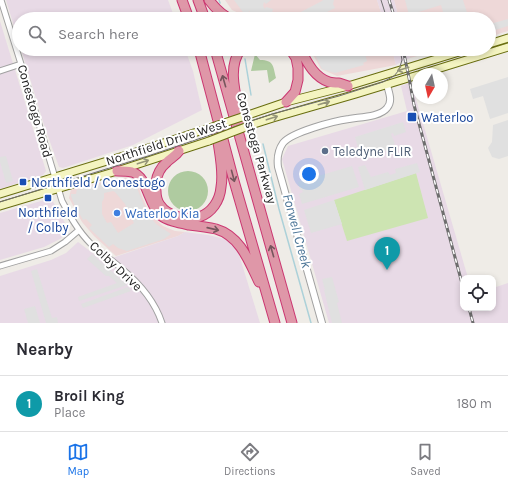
<!DOCTYPE html>
<html lang="en">
<head>
<meta charset="utf-8">
<style>
  :root { --surface:#fff; --page:#f2f2f3; --text:#2b2b33; --muted:#7c7c81; --line:#e1e1e2; --accent:#1a73e8 }
  body { margin:0; font-family:Karla,sans-serif; background:var(--page); color:var(--text) }
  .controls { position:absolute; right:12px; bottom:12px; display:grid; overflow:hidden; border-radius:8px; box-shadow:0 2px 6px #0003 }
  .controls button { width:36px; height:36px; display:grid; place-items:center; padding:0; border:0; border-bottom:1px solid var(--line); background:var(--surface); color:var(--text); font:20px sans-serif }
  .compass { position:absolute; left:412px; top:68px; width:36px; height:36px; border-radius:50%; background:var(--surface); box-shadow:0 2px 6px #0003; rotate:189deg }
  .you { position:absolute; left:309px; top:174px; width:14px; height:14px; margin:-10px; border:3px solid #fff; border-radius:50%; background:#1a73e8; box-shadow:0 0 0 6px #1a73e833 }
  .badge { display:grid; place-items:center; width:26px; height:26px; border-radius:50%; background:var(--accent); color:#fff; font-size:13px; font-weight:700 }
  .pin { position:absolute; translate:-50% -33px; filter:drop-shadow(0 1px 2px #0008) }
  .pin::after { content:''; position:absolute; top:21px; width:14px; height:12px; background:inherit; clip-path:polygon(0 0,100% 0,50% 100%) }
  .list { margin:0; padding:0; list-style:none }
  h2 { display:flex; justify-content:space-between; align-items:center; height:52px; margin:0; padding:0 16px; font-size:17px }
  h2 small { font-size:13px; font-weight:400; color:var(--muted) }
  .list li { display:grid; grid-template-columns:26px 1fr auto; gap:12px; align-items:center; box-sizing:border-box; height:56px; padding:0 16px; border-top:1px solid var(--line) }
  .list b { display:block; font-size:15px; white-space:nowrap }
  .list p { margin:0; font-size:13px; white-space:nowrap; color:var(--muted) }
  .list em { font-size:13px; font-style:normal; color:var(--muted) }
  .icon { flex:none; width:22px; height:22px; fill:none; stroke:currentColor; stroke-width:2; stroke-linecap:round; stroke-linejoin:round }
  .map { position:relative; flex:none; width:508px; height:323px; overflow:hidden }
  .search { position:absolute; background:var(--surface); box-shadow:0 2px 6px #0003; left:12px; right:12px; top:12px; height:44px; display:flex; align-items:center; gap:10px; box-sizing:border-box; padding:0 14px; border-radius:22px; color:var(--muted); font-size:15px }
  .sheet { height:108px; background:var(--surface) }
  nav { display:flex; justify-content:space-around; align-items:center; box-sizing:border-box; height:56px; border-top:1px solid var(--line); background:var(--surface); font-size:11px; color:var(--muted) }
  nav a { display:grid; justify-items:center; gap:2px }
  nav .on { color:var(--accent) }
  .map>svg:first-child { display:block }
</style>
</head>
<body>
<div class="map">
<svg width="508" height="323" viewBox="0 0 508 323">
  <rect width="100%" height="100%" fill="#efece7"/>
  <!-- commercial -->
  <path fill="#eed8d8" d="M225 0H377L383 19H256L245 16 232 10Z
    M394 0H508V31L489 37V19H399Z
    M310 49H392L396 65 337 76 321 69Z
    M408 49H443L410 58Z
    M135 175 141 194 147 208 152 216 163 226 175 231 185 232 178 236 116 256 94 236 82 222 69 198 71 189Z"/>
  <!-- industrial -->
  <path fill="#e8dae6" d="M6 0H168L175 19H19V43Z
    M377 0H394L399 19H383Z
    M0 21 46 171 43 175 0 189Z
    M21 49H185L193 71 202 110 133 145 63 168 59 167 45 128Z
    M392 49H408L410 58 401 62 396 65Z
    M411 82 468 278H463V308H493V288L508 283V323H329L282 159 288 146 407 111 401 86Z
    M51 198 69 230 60 239 44 247 0 260V213Z
    M185 232 208 235 229 240 237 248 260 323H0V276L51 260 66 253 78 242 103 261 178 236Z"/>
  <!-- grass -->
  <path fill="#cde4b2" d="M416 173 428 218 347 241 334 200Z"/>
  <!-- forest -->
  <path fill="#afcba0" d="M255 54 260 60C274 60 273 66 276 78L269 83 267 70 251 71Z
    M168 191a20 20 0 1 1 40 0a20 20 0 1 1-40 0Z"/>
  <!-- parking -->
  <path fill="#e0e0e0" fill-rule="evenodd" d="M234 0H271L266 4 264 2 263 6 265 9 266 7 273 9 272 13 286 17 287 14 292 15V18L295 19V15L322 1 323 0H334L333 4 335 8 313 19H266L250 14V11L245 15Z
    M405 0H463L469 19H445L441 5 409 15Z
    M508 19V26L492 31 490 24Z
    M312 49H362L364 50 367 61 363 63 364 65 335 73 322 69Z
    M508 77V113L490 119 483 96 473 99 470 89Z
    M508 120V156L499 159 492 157 488 148 492 142 493 125Z
    M403 122 406 132 394 136 393 133 391 134 395 144 391 146 392 149 370 156 369 153 365 154 362 146 358 148 355 137Z
    M6 156 13 181 6 183 0 162V157Z
    M417 163 420 172 365 190 358 167 365 165 371 177 388 172 390 175 396 173 395 169Z
    M352 166 359 187 302 204 299 194 303 192 302 190H300L298 182Z
    M133 178 147 213 156 224 171 234 164 239 127 251 118 248 113 244 109 247 89 228 92 225 86 219 83 220 74 204 71 196V194H76L77 189ZM113 191 115 192 125 204 134 223 118 233 111 222 107 223 102 214V202L104 198V193Z
    M334 200 342 224 311 233 304 210Z
    M92 254 127 285 79 301 78 297 117 283 109 276H106L87 259Z
    M37 269 52 318 57 317 58 323H46L31 271Z
    M332 277 339 302 337 303 342 323H332L324 290H325L322 279Z
    M128 287 131 291 83 308 81 304Z
    M35 306 40 323H28L24 309Z"/>
  <!-- pier -->
  <path fill="#fff" d="M247 110 253 131 210 146 204 124Z"/>
  <g fill="none" stroke-linecap="round" stroke-linejoin="round">
    <!-- stream -->
    <path stroke="#acd1d9" stroke-width="1.5" d="M219 0 220 3
      M245 59 251 95
      M263 144 279 209 311 323"/>
    <defs>
      <path id="minor" d="M1 0 21 64 62 201C70 216 78 231 91 244 101 253 112 260 122 269 139 283 155 302 162 323
        M0 71 21 64
        M0 266 51 251 65 242 79 230"/>
      <path id="tertiary" d="M322 323 278 167C277 159 278 150 283 143 292 132 334 121 349 119 360 117 380 117 387 108 393 101 389 93 387 85"/>
      <path id="secondary" d="M489 44 508 38
        M421 74 508 47
        M248 115 286 102 348 86 469 49
        M251 125 273 118 356 94 418 75
        M0 194 130 154 206 129
        M0 206 117 171 209 141"/>
      <path id="motorway" d="M182 0 189 19
        M198 0 205 19
        M209 0C215 8 221 15 231 19
        M199 49 234 181 275 323
        M215 49 292 323
        M300 49C307 62 314 77 329 82 332 83 336 83 339 83 342 84 345 85 348 86
        M286 102 295 92 298 80V68L296 58 290 49
        M241 120C237 98 226 68 241 49
        M179 151C175 157 170 158 166 163 161 167 157 175 156 182 155 185 155 187 156 191 156 195 157 201 160 205 167 216 187 221 199 217 212 213 220 200 221 187 224 170 219 152 217 135
        M117 171C122 171 127 171 132 172 147 176 148 203 160 215 168 221 179 223 189 225 198 226 207 227 216 229 240 236 249 261 259 282"/>
    </defs>
    <!-- minor casing -->
    <use href="#minor" stroke="#a1a1a1" stroke-width="7"/>
    <!-- tertiary casing -->
    <use href="#tertiary" stroke="#a1a1a1" stroke-width="8"/>
    <!-- secondary casing -->
    <use href="#secondary" stroke="#696e10" stroke-width="9"/>
    <!-- motorway casing -->
    <use href="#motorway" stroke="#cb3771" stroke-width="11"/>
    <!-- minor -->
    <use href="#minor" stroke="#fff" stroke-width="5"/>
    <!-- tertiary -->
    <use href="#tertiary" stroke="#fff" stroke-width="6"/>
    <!-- secondary -->
    <use href="#secondary" stroke="#f4f4c1" stroke-width="7"/>
    <!-- motorway -->
    <use href="#motorway" stroke="#df97a8" stroke-width="9"/>
    <!-- tram -->
    <path stroke="#6e6e6e" stroke-width="1" d="M381 0 387 19
      M0 202 148 156 272 114 339 96 383 82 394 76 399 70 402 60 400 49"/>
    <defs>
      <path id="rail" d="M389 0 395 19
        M403 49 409 78 414 105 463 287
        M469 308 473 323"/>
    </defs>
    <!-- rail casing -->
    <use href="#rail" stroke="#6e6e6e" stroke-width="3"/>
    <!-- rail -->
    <use href="#rail" stroke="#fff" stroke-width="1.5" stroke-dasharray="4.5" stroke-linecap="butt"/>
    <defs>
      <path id="secondary-bridge" d="M206 129 248 115
        M209 141 251 125"/>
    </defs>
    <!-- secondary-bridge casing -->
    <use href="#secondary-bridge" stroke="#696e10" stroke-width="9" stroke-linecap="butt"/>
    <!-- secondary-bridge -->
    <use href="#secondary-bridge" stroke="#f4f4c1" stroke-width="7"/>
  </g>
  <!-- one-way arrows -->
  <defs><path id="oneway-shaft" d="M-6 0H5M1.5-3L5.5 0L1.5 3" fill="none" stroke-width="1.6" stroke-linecap="round" stroke-linejoin="round"/></defs>
  <g stroke="#959579">
    <use href="#oneway-shaft" transform="translate(403 69) rotate(163)"/>
    <use href="#oneway-shaft" transform="translate(324 103) rotate(-16)"/>
    <use href="#oneway-shaft" transform="translate(272 118) rotate(-18)"/>
    <use href="#oneway-shaft" transform="translate(143 162) rotate(-18)"/>
  </g>
  <g stroke="#76565d">
    <use href="#oneway-shaft" transform="translate(224 81) rotate(-106)"/>
    <use href="#oneway-shaft" transform="translate(233 176) rotate(75)"/>
    <use href="#oneway-shaft" transform="translate(213 229) rotate(13)"/>
    <use href="#oneway-shaft" transform="translate(272 251) rotate(-106)"/>
  </g>
  <!-- markers -->
  <g fill="#1a4fb4" stroke="#fff" stroke-width="1.5">
    <rect x="407" y="112" width="10" height="10" rx="2"/>
    <rect x="19" y="178" width="8" height="8" rx="2"/>
    <rect x="44" y="194" width="8" height="8" rx="2"/>
  </g>
  <circle fill="#5c6f8a" stroke="#fff" stroke-width="1.5" cx="325" cy="151" r="4"/>
  <circle fill="#3f7fe0" stroke="#fff" stroke-width="1.5" cx="117" cy="213" r="4"/>
  <g text-anchor="middle" dominant-baseline="central" stroke-width="4" stroke-linejoin="round" paint-order="stroke">
    <!-- street labels -->
    <g font-size="13" fill="#202020" stroke="#fff">
      <text transform="translate(35 111) rotate(74)">Conestogo Road</text>
      <text transform="translate(166 142) rotate(-18)">Northfield Drive West</text>
      <text transform="translate(257 148) rotate(74)">Conestoga Parkway</text>
      <text transform="translate(116 266) rotate(43)">Colby Drive</text>
    </g>
    <!-- transit labels -->
    <g font-size="13" fill="#164399" stroke="#fff" text-anchor="start">
      <text x="421" y="117">Waterloo</text>
      <text x="31" y="182">Northfield / Conestogo</text>
      <text x="48" y="212" text-anchor="middle">Northfield<tspan x="48" dy="15">/ Colby</tspan></text>
    </g>
    <!-- service labels -->
    <g font-size="13" fill="#4e5e75" stroke="#fff" text-anchor="start">
      <text x="333" y="151">Teledyne FLIR</text>
    </g>
    <!-- shop labels -->
    <g font-size="13" fill="#366cbe" stroke="#fff" text-anchor="start">
      <text x="125" y="213">Waterloo Kia</text>
    </g>
    <!-- water labels -->
    <g font-size="14" font-style="italic" fill="#4e7798" stroke="#fff">
      <text transform="translate(297 231) rotate(75)">Forwell Creek</text>
    </g>
  </g>
</svg>
<div class="controls">
<button><svg class="icon" aria-label="locate" viewBox="0 0 24 24"><circle cx="12" cy="12" r="6"/><path d="M12 2v4M12 18v4M2 12h4M18 12h4"/></svg></button>
</div>
<svg class="compass" viewBox="-18 -18 36 36"><path d="M0-13l5 13h-10z" fill="#e53935"/><path d="M0 13l5-13h-10z" fill="#7c7c81"/></svg>
<div class="you"></div>
<div class="pin badge" style="left:387px;top:270px;background:#0f9aa8">1</div>
<div class="search"><svg class="icon" aria-label="search" viewBox="0 0 24 24"><circle cx="10" cy="10" r="6"/><path d="M15 15l6 6"/></svg>Search here</div>
</div>
<section class="sheet">
<h2>Nearby<small></small></h2>
<ul class="list">
<li><span class="badge" style="background:#0f9aa8">1</span><div><b>Broil King</b><p>Place</p></div><em>180 m</em></li>
</ul>
</section>
<nav>
<a class="on"><svg class="icon" aria-label="map" viewBox="0 0 24 24"><path d="M3 6l6-2 6 2 6-2v14l-6 2-6-2-6 2zM9 4v14M15 6v14"/></svg>Map</a>
<a><svg class="icon" aria-label="directions" viewBox="0 0 24 24"><path d="M12 3l9 9-9 9-9-9zM9 14v-3h6M13 9l2 2-2 2"/></svg>Directions</a>
<a><svg class="icon" aria-label="saved" viewBox="0 0 24 24"><path d="M7 4h10v16l-5-4-5 4z"/></svg>Saved</a>
</nav>
</body>
</html>
